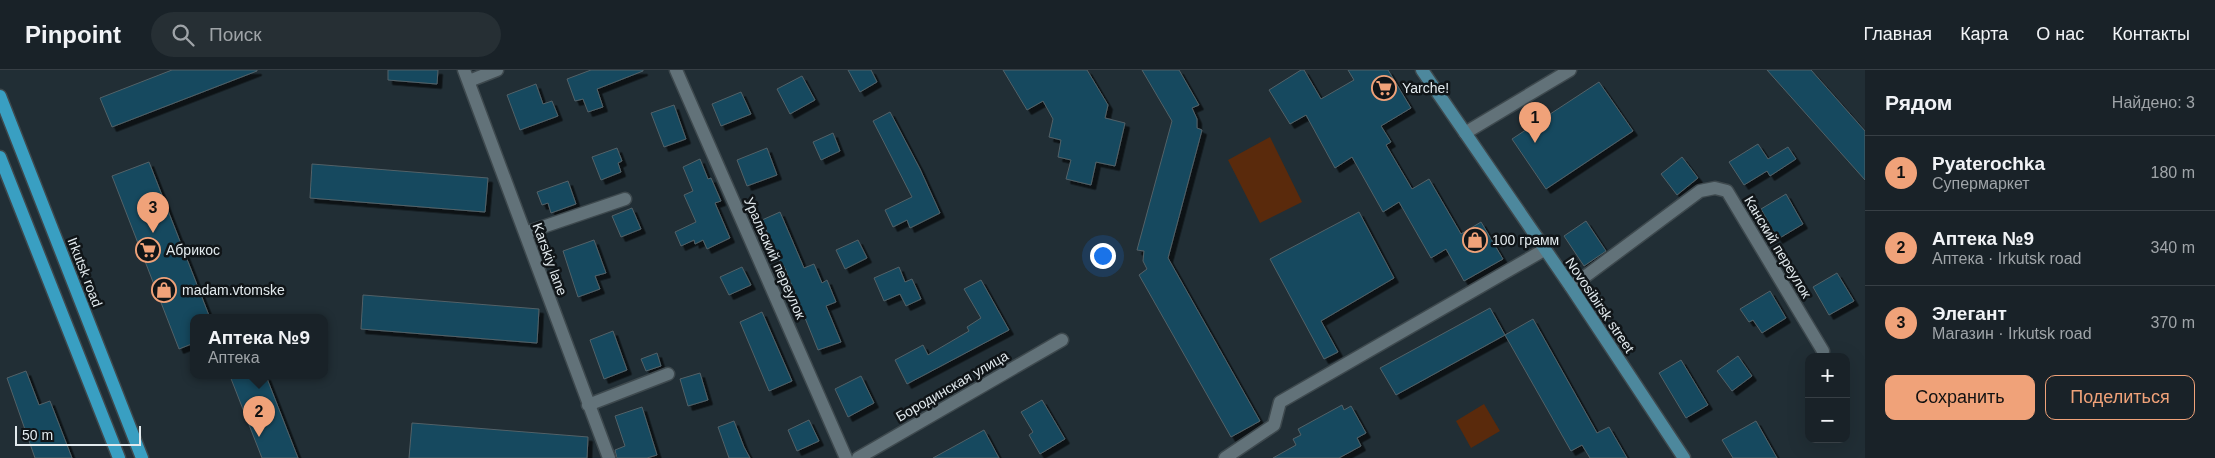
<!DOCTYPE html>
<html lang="ru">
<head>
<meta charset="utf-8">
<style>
  :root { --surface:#192228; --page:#262f34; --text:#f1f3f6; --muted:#9fa4a8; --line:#373f45; --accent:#f0a279 }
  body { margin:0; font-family:Arial,sans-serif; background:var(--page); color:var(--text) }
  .controls { position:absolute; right:15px; bottom:15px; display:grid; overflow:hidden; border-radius:10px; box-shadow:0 5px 20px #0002 }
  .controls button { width:45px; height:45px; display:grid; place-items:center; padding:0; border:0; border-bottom:1px solid var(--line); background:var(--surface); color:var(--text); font:25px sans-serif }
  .scale { position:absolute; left:15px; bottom:12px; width:126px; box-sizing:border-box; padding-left:5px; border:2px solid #e2eaee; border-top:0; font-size:14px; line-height:18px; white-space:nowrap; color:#e2eaee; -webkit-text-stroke:4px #101518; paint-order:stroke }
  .you { position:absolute; left:1102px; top:185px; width:18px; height:18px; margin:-12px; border:4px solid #fff; border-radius:50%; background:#1a73e8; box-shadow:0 0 0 8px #1a73e833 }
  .badge { display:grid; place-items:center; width:32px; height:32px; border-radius:50%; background:var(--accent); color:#111; font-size:16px; font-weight:700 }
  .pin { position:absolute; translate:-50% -41px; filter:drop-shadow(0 1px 2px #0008) }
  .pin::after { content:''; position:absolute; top:26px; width:18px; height:15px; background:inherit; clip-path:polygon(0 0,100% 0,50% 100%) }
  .popup { position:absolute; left:190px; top:244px; width:138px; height:65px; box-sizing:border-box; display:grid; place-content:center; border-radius:10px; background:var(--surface); filter:drop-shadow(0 1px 4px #0005); font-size:16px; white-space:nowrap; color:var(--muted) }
  .popup b { font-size:19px; color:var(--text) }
  .popup::after { content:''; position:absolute; left:50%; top:100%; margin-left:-10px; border:10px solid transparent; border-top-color:var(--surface) }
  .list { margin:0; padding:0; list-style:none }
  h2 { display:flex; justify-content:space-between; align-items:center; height:65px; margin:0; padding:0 20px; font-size:21px }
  h2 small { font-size:16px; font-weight:400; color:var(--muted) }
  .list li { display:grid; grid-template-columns:32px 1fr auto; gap:15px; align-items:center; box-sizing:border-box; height:75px; padding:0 20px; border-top:1px solid var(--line) }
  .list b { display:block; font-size:19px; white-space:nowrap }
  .list p { margin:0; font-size:16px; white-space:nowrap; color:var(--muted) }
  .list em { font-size:16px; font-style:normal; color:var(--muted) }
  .actions { display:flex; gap:10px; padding:15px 20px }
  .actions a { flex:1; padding:11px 0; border:1px solid var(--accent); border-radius:10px; text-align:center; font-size:18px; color:var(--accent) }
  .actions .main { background:var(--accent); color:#111 }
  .icon { flex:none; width:28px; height:28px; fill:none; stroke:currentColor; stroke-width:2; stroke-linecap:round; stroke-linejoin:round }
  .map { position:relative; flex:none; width:1865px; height:388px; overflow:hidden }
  header { display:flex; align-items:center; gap:30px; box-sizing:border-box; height:70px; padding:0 25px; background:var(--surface); border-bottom:1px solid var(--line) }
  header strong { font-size:24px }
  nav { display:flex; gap:28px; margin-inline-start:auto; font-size:18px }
  .search { width:350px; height:45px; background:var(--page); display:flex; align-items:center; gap:12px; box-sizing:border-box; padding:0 18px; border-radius:28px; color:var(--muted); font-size:19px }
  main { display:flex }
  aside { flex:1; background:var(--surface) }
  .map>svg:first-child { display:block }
</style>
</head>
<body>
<header>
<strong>Pinpoint</strong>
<div class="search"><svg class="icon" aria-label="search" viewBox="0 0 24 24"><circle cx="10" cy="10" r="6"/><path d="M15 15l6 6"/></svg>Поиск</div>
<nav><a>Главная</a><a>Карта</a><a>О нас</a><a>Контакты</a></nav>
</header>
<main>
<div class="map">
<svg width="1865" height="388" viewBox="0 0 1865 388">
  <defs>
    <filter id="shadow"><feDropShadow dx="4.5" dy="4.5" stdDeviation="0" flood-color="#0009"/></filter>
  </defs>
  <rect width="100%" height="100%" fill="#212e35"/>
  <!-- green -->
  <path fill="#5a2a0c" d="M1270 67 1302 132 1260 153 1228 90Z
    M1484 334 1500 361 1471 378 1456 351Z"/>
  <!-- building -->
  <path fill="#124a5f" stroke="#536168" filter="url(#shadow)" d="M172 0H257V1L112 57 100 28Z
    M388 0H438L437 14 388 10Z
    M591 0H643V1L597 19 603 37 588 42 583 29 575 31 567 9Z
    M848 0H871L877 12 860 22Z
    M1003 0H1087L1108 35 1105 48 1125 53 1115 96 1096 92 1091 115 1066 109 1071 90 1058 87 1061 70 1049 67 1053 49 1043 31 1027 40Z
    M1142 0H1179L1199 35 1192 38 1197 49V58L1202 60 1168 188 1260 351 1231 367 1139 205 1147 199 1143 191 1144 181 1137 180 1172 51Z
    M1301 0H1304L1321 29 1354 10 1348 0H1388L1411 38 1381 56 1391 72 1386 75 1412 119 1429 109 1461 164 1481 152 1503 189 1464 211 1446 179 1431 188 1399 132 1383 142 1352 87 1335 98 1306 45 1290 54 1269 20Z
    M1767 0H1811L1865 61V110Z
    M802 6 815 30 790 44 777 19Z
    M1599 12 1633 61 1546 119 1512 69Z
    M536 14 543 34 552 31 558 46 520 60 507 25Z
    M741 22 751 44 721 56 712 34Z
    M674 35 686 69 664 77 651 43Z
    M890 42 920 99 940 143 910 158 907 150 893 157 885 140 912 127 873 51Z
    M833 63 840 81 821 90 813 72Z
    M1758 74 1768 89 1788 77 1796 89 1770 106 1767 101 1744 115 1729 92Z
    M617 78 622 91 618 93 621 102 601 110 592 87Z
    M767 78 777 105 747 116 737 90Z
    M1682 87 1698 108 1677 125 1661 104Z
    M700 89 708 109 711 108 721 131 715 133 730 168 707 179 703 170 695 174 694 170 681 176 675 162 696 152 684 125 693 121 683 97Z
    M149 92 210 248H194V273L179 279 112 106Z
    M312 94 488 108 485 142 310 128Z
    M568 111 576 134 551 143 548 133 542 135 537 122Z
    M1786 124 1803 154 1778 169 1761 139Z
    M632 138 641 159 621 167 612 146Z
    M780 142 804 198 814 194 822 213 827 210 836 232 826 236 841 272 818 280 784 196 782 197 762 150Z
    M1359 142 1394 208 1321 251 1338 282 1324 289 1270 189Z
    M1586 151 1606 181 1584 196 1564 166Z
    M594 170 606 203 595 206 600 219 578 227 563 181Z
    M858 170 867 188 845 199 836 180Z
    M742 197 751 215 729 225 720 207Z
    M899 197 905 212 912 209 921 229 906 236 900 224 884 231 874 208Z
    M1837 203 1854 231 1829 245 1813 217Z
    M981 210 1009 260 907 314 895 290 923 275 928 285 969 261 967 257 981 248 964 219Z
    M1770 221 1786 248 1762 263 1753 250 1749 252 1740 239Z
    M363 225 539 239 537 273 361 259Z
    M1490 238 1505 265 1396 325 1380 298Z
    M762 242 792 311 769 321 740 252Z
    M1533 249 1597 363 1609 357 1627 388H1590L1582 375 1571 381 1505 265Z
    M613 261 627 300 604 309 590 270Z
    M657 283 661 296 646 301 641 289Z
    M1738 286 1752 306 1732 321 1717 301Z
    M1681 290 1708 335 1686 348 1659 303Z
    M26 301 39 335 50 331 72 388H35L7 308Z
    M700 303 708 330 688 336 680 309Z
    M230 306H266L298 388H262Z
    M861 306 874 333 848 347 835 319Z
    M1042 330 1065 369 1040 384 1029 365 1033 362 1021 342Z
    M1342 335 1344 340 1351 336 1366 363 1357 368 1361 376 1339 388H1273L1296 375 1293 369 1301 365 1298 359Z
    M642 337 657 385 647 388H617L615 380 625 376 615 346Z
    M809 350 819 371 797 381 788 360Z
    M734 351 744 377 750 388H729L718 357Z
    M1756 351 1777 388H1733L1722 370Z
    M412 353 588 367 587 388H409Z
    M984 360 999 388H933Z"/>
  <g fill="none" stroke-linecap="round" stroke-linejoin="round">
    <defs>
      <path id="street" d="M464 0 609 388
        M676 0 846 388
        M469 11 497 0
        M1465 63 1570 0
        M525 163 625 129
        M1571 217 1700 121 1715 118 1727 121 1823 281
        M588 335 668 304
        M858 388 1062 270
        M1225 388 1274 355 1280 332 1544 180"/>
      <path id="secondary" d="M1422 0 1571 217 1684 388"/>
      <path id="primary" d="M0 26 142 388
        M0 87 119 388"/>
    </defs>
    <!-- street casing -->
    <use href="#street" stroke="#3e494e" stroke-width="15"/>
    <!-- secondary casing -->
    <use href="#secondary" stroke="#3e494e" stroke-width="15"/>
    <!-- primary casing -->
    <use href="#primary" stroke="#3e494e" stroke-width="15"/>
    <!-- street -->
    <use href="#street" stroke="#627279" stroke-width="12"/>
    <!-- secondary -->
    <use href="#secondary" stroke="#4d889d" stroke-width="12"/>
    <!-- primary -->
    <use href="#primary" stroke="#399fc2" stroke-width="12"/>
  </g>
  <!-- icons -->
  <defs>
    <symbol id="supermarket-ring" viewBox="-11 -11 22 22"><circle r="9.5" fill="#101518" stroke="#f0a279" stroke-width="1.5"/><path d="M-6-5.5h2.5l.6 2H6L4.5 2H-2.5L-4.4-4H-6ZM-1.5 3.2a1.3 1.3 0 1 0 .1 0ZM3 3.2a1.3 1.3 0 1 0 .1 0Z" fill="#f0a279"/></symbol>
    <symbol id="shop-ring" viewBox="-11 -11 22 22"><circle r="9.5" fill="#101518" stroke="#f0a279" stroke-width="1.5"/><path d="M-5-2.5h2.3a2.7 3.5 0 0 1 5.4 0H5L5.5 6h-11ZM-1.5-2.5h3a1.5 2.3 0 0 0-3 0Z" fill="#f0a279"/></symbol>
  </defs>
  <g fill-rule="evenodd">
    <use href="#supermarket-ring" x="1370" y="4" width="28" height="28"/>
    <use href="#shop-ring" x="1461" y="156" width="28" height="28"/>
    <use href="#supermarket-ring" x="134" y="166" width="28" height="28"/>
    <use href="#shop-ring" x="150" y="206" width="28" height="28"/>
  </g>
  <g text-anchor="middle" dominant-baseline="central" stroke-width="5" stroke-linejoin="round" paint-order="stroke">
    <!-- poi labels -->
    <g font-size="14" fill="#e2eaee" stroke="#101518" text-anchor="start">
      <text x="1402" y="18">Yarche!</text>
      <text x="1492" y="170">100 грамм</text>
      <text x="166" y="180">Абрикос</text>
      <text x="182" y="220">madam.vtomske</text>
    </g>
    <!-- street labels -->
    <g font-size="14" fill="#e2eaee" stroke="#101518">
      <text transform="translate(1778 177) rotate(59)">Канский переулок</text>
      <text transform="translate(775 188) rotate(66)">Уральский переулок</text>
      <text transform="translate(550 189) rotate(70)">Karskiy lane</text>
      <text transform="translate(85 202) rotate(69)">Irkutsk road</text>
      <text transform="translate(1600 235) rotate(56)">Novosibirsk street</text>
      <text transform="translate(952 316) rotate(-30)">Бородинская улица</text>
    </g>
  </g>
</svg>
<div class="controls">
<button>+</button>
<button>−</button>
</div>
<div class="scale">50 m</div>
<div class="you"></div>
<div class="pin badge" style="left:1535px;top:73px">1</div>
<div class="pin badge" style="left:259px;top:367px">2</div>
<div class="popup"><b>Аптека №9</b>Аптека</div>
<div class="pin badge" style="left:153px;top:163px">3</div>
</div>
<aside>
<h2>Рядом<small>Найдено: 3</small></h2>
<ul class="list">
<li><span class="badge">1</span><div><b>Pyaterochka</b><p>Супермаркет</p></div><em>180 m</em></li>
<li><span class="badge">2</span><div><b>Аптека №9</b><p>Аптека · Irkutsk road</p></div><em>340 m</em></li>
<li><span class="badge">3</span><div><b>Элегант</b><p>Магазин · Irkutsk road</p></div><em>370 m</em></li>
</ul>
<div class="actions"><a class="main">Сохранить</a><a>Поделиться</a></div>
</aside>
</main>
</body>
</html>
